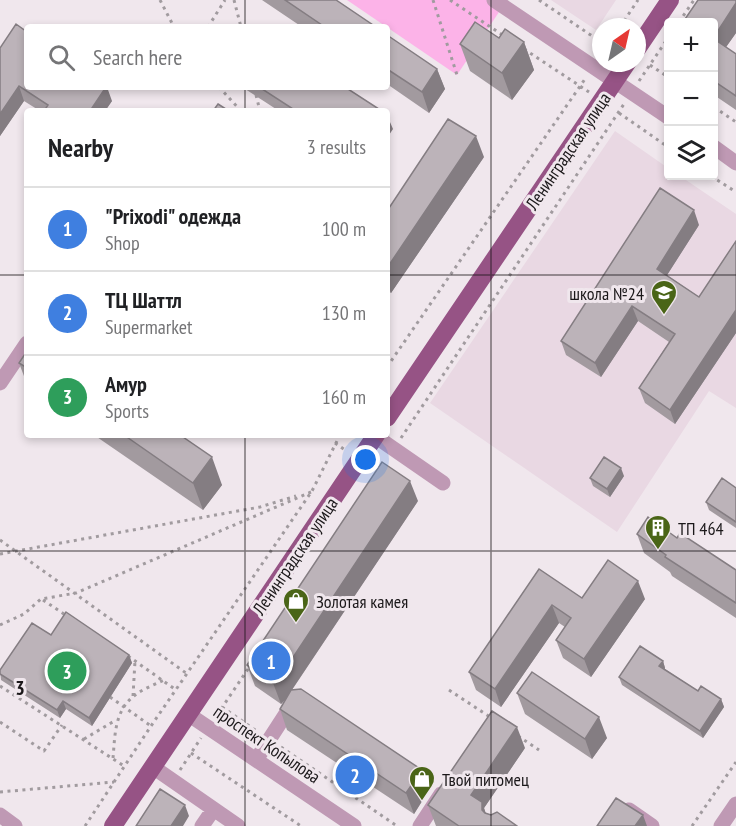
<!DOCTYPE html>
<html lang="en">
<head>
<meta charset="utf-8">
<style>
  :root { --surface:#fff; --page:#f2f2f2; --text:#202124; --muted:#757577; --line:#e0e0e0; --accent:#2563eb }
  body { margin:0; font-family:"PT Sans Narrow",sans-serif; background:var(--page); color:var(--text) }
  .controls { position:absolute; right:18px; top:18px; display:grid; overflow:hidden; border-radius:6px; box-shadow:0 3px 9px #0003 }
  .controls button { width:54px; height:54px; display:grid; place-items:center; padding:0; border:0; border-bottom:2px solid var(--line); background:var(--surface); color:var(--text); font:30px sans-serif }
  .compass { position:absolute; left:592px; top:18px; width:54px; height:54px; border-radius:50%; background:var(--surface); box-shadow:0 3px 9px #0003; rotate:34deg }
  .you { position:absolute; left:366px; top:460px; width:21px; height:21px; margin:-15px; border:4px solid #fff; border-radius:50%; background:#1a73e8; box-shadow:0 0 0 9px #1a73e833 }
  .badge { display:grid; place-items:center; width:39px; height:39px; border-radius:50%; background:var(--accent); color:#fff; font-size:20px; font-weight:700 }
  .pin { position:absolute; translate:-50% -50%; border:3px solid #fff; box-shadow:0 2px 6px #0006 }
  .list { margin:0; padding:0; list-style:none }
  h2 { display:flex; justify-content:space-between; align-items:center; height:78px; margin:0; padding:0 24px; font-size:26px }
  h2 small { font-size:20px; font-weight:400; color:var(--muted) }
  .list li { display:grid; grid-template-columns:39px 1fr auto; gap:18px; align-items:center; box-sizing:border-box; height:84px; padding:0 24px; border-top:2px solid var(--line) }
  .list b { display:block; font-size:22px; white-space:nowrap }
  .list p { margin:0; font-size:20px; white-space:nowrap; color:var(--muted) }
  .list em { font-size:20px; font-style:normal; color:var(--muted) }
  .icon { flex:none; width:33px; height:33px; fill:none; stroke:currentColor; stroke-width:2; stroke-linecap:round; stroke-linejoin:round }
  .map { position:relative; flex:none; width:736px; height:826px; overflow:hidden }
  .search { position:absolute; background:var(--surface); box-shadow:0 3px 9px #0003; left:24px; top:24px; width:366px; height:66px; display:flex; align-items:center; gap:15px; box-sizing:border-box; padding:0 21px; border-radius:6px; color:var(--muted); font-size:22px }
  .panel { position:absolute; background:var(--surface); box-shadow:0 3px 9px #0003; left:24px; top:108px; width:366px; height:330px; border-radius:6px }
  .map>svg:first-child { display:block }
</style>
</head>
<body>
<div class="map">
<svg width="736" height="826" viewBox="0 0 736 826">
  <rect width="100%" height="100%" fill="#f0e7ed"/>
  <!-- built -->
  <path fill="#e9d8e3" d="M551 0H616L596 30Z
    M615 131 668 168V176H680L736 214V408L709 391 617 532 430 403Z"/>
  <!-- green -->
  <path fill="#fcb3e8" d="M347 0H494L503 6 457 75Z"/>
  <g fill="none" stroke-linecap="round" stroke-linejoin="round">
    <!-- path -->
    <path stroke="#a19b9f" stroke-width="3" stroke-dasharray="3 4.5" stroke-linecap="butt" d="M160 0 174 27
      M234 0 241 27
      M433 0 457 75
      M450 0 504 36
      M539 0 601 42
      M679 22 694 0
      M208 27 225 0
      M620 27 638 0
      M524 49 589 92
      M650 65 668 77
      M639 81 668 38
      M219 87 241 111
      M256 95 260 111
      M714 107 736 122
      M619 113 668 147
      M711 176 736 192
      M387 367 585 79
      M401 438 624 104
      M335 443 345 450
      M0 540 186 673
      M0 554 260 507 296 496
      M43 600 67 616
      M0 625 24 614 41 599 76 593 311 492
      M128 656 176 690
      M0 686 124 766
      M449 690 490 717
      M133 696 135 661
      M110 697 151 726
      M222 707 258 732
      M217 715 250 666
      M0 722 44 751 62 725
      M518 736 539 750
      M84 739 116 720
      M281 747 397 826
      M191 753 301 826
      M113 758C115 737 114 711 134 696 142 689 154 685 164 680
      M180 770 201 738
      M0 792 114 782
      M85 826 151 726 312 491 340 435
      M692 826 736 762"/>
    <!-- minor -->
    <path stroke="#bf99b4" stroke-width="15" d="M494 0 668 117
      M714 147 736 163
      M0 383 27 343
      M375 436 443 483
      M188 714 354 826
      M256 760 289 709
      M153 767 238 826
      M629 810 652 826
      M0 815 15 826
      M202 826 213 810
      M420 826 441 794
      M721 826 736 804"/>
    <!-- major -->
    <path stroke="#965385" stroke-width="18" d="M637 49 670 0
      M387 418 627 63
      M113 826 376 435"/>
  </g>
  <!-- wall -->
  <path fill="#a29a9f" d="M262 0H336L376 27H302Z
    M736 0V33L726 47 736 54V110L714 95V22Z
    M387 35 437 69 445 89 429 113 387 84Z
    M499 38 524 42 534 70 512 100 470 71 460 44Z
    M0 48 27 87 112 101 105 111H40L24 101 0 136Z
    M242 87H345L382 111H279Z
    M484 157 391 293 387 290V211Z
    M699 225 667 275 699 297 736 241V333L675 424 645 403 639 388 669 342 638 321 601 377 566 355 561 341Z
    M27 351V384L19 363Z
    M94 435H180L222 485 203 510Z
    M624 476 610 497 593 486 590 478Z
    M736 488V528L709 510 706 502Z
    M418 501 292 690 429 790 414 814 287 730 280 709 285 700 281 704 255 686 247 665Z
    M637 534 677 538 736 570V618L672 576 670 572 644 553Z
    M539 569 582 598 645 599 591 677 563 658 556 640 565 627 559 623 501 707 476 690 469 672Z
    M51 635 129 655 132 663 92 726 66 709 60 718 1 680 0 670Z
    M663 661 665 668V669L698 691 721 699 724 707 703 738 622 685 619 677Z
    M517 693 607 738 592 759 525 714Z
    M525 748 484 808 486 814 517 826H436L428 805Z"/>
  <!-- shaded-wall -->
  <path fill="#847d82" d="M736 3V33L719 57 714 41V37Z
    M524 42 534 70 512 100 502 73Z
    M437 69 445 89 429 113 422 92Z
    M19 86 24 101 0 136V114Z
    M106 87H107L112 101 105 111H90Z
    M387 115 393 129 387 138Z
    M476 136 484 157 391 293 387 281V268Z
    M694 210 699 225 662 283 657 269Z
    M632 306 638 321 601 377 595 363Z
    M736 310V333L675 424 670 410Z
    M212 457 222 485 203 510 193 483Z
    M621 468 624 476 610 497 607 489Z
    M410 481 418 501 285 700 281 704 273 683Z
    M638 581 645 599 591 677 584 659Z
    M552 605 559 623 501 707 495 689Z
    M129 655 132 663 92 726 89 718Z
    M663 661 665 668 662 673 659 666Z
    M721 699 724 707 703 738 700 731Z
    M63 701 66 709 60 718 57 710Z
    M599 717 607 738 592 759 585 739Z
    M517 727 525 748 484 808 489 823 471 795Z
    M422 770 429 790 414 814 406 793Z
    M185 805 189 816 183 826H171Z
    M643 815 647 826H635Z"/>
  <!-- building -->
  <path fill="#bcb3b9" stroke="#847d82" stroke-width="1.5" d="M285 0H336L376 27H325Z
    M698 0H736V3L714 37V22H683Z
    M475 22 499 38 505 29 524 42 502 73 460 44Z
    M16 24 27 32V87H106L90 111H44L48 105 19 86 0 114V48Z
    M387 35 437 69 422 92 387 69Z
    M714 39 736 54V96L714 81Z
    M669 44V51L665 49Z
    M259 87H345L382 111H296Z
    M218 104 229 111H213Z
    M448 119 476 136 387 268V211Z
    M660 188 694 210 657 269 699 297 736 241V310L670 410 639 388 675 334 632 306 595 363 561 341Z
    M27 351V368L19 363Z
    M124 435H180L212 457 193 483Z
    M604 457 621 468 607 489 590 478Z
    M382 462 410 481 278 680 273 683 247 665Z
    M722 478 736 488V522L706 502Z
    M648 517 677 538 680 533 736 570V603L665 557 666 555 637 534Z
    M608 560 638 581 584 659 556 640 571 618 552 605 495 689 469 672 539 569 582 598Z
    M66 612 129 655 89 718 63 701 57 710 0 674V670L32 623 51 635Z
    M640 646 663 661 659 666 698 691 701 686 721 699 700 731 619 677Z
    M532 672 599 717 585 739 517 693Z
    M301 689 422 770 406 793 280 709 291 690Z
    M492 711 517 727 471 795 482 802V810L485 813 491 815 497 812 517 826H459L428 805Z
    M160 789 185 805 171 826H136Z
    M616 798 643 815 635 826H597Z"/>
  <!-- grid -->
  <path fill="none" stroke="#1b181a" stroke-width="1.5" stroke-opacity="0.55" d="M245 0V27M491 0V826M245 87V111M0 275H27M387 275H736M245 435V826M0 551H736"/>
  <!-- icons -->
  <defs>
    <symbol id="school-pin" viewBox="-11 -11 22 30"><path d="M0 17L-7.5 6A9.5 9.5 0 1 1 7.5 6Z" fill="#4a6517" stroke="#f0e7ed"/><path d="M0-5L7-2L0 1L-7-2ZM-4 1L0 2.5L4 1V4Q0 6-4 4Z" fill="#fff"/></symbol>
    <symbol id="building-pin" viewBox="-11 -11 22 30"><path d="M0 17L-7.5 6A9.5 9.5 0 1 1 7.5 6Z" fill="#4a6517" stroke="#f0e7ed"/><path d="M-4-6H4V6H1V3H-1V6H-4ZM-2.5-4.3h1.7v1.8h-1.7ZM.8-4.3h1.7v1.8H.8ZM-2.5-1h1.7V.8h-1.7ZM.8-1h1.7V.8H.8Z" fill="#fff"/></symbol>
    <symbol id="shop-pin" viewBox="-11 -11 22 30"><path d="M0 17L-7.5 6A9.5 9.5 0 1 1 7.5 6Z" fill="#4a6517" stroke="#f0e7ed"/><path d="M-5-2.5h2.3a2.7 3.5 0 0 1 5.4 0H5L5.5 6h-11ZM-1.5-2.5h3a1.5 2.3 0 0 0-3 0Z" fill="#fff"/></symbol>
  </defs>
  <g fill-rule="evenodd">
    <use href="#school-pin" x="649" y="278" width="30" height="40"/>
    <use href="#building-pin" x="643" y="513" width="30" height="40"/>
    <use href="#shop-pin" x="281" y="586" width="30" height="40"/>
    <use href="#shop-pin" x="407" y="764" width="30" height="40"/>
  </g>
  <g text-anchor="middle" dominant-baseline="central" stroke-width="6" stroke-linejoin="round" paint-order="stroke">
    <!-- street labels -->
    <g font-size="18" fill="#1b181a" stroke="#f0e7ed">
      <text transform="translate(568 151) rotate(-56)">Ленинградская улица</text>
      <text transform="translate(295 556) rotate(-56)">Ленинградская улица</text>
      <text transform="translate(267 744) rotate(34)">проспект Копылова</text>
    </g>
    <!-- poi labels -->
    <g font-size="18" fill="#1b181a" stroke="#f0e7ed" text-anchor="start">
      <text x="644" y="293" text-anchor="end">школа №24</text>
      <text x="678" y="528">ТП 464</text>
      <text x="316" y="601">Золотая камея</text>
      <text x="442" y="779">Твой питомец</text>
    </g>
  </g>
  <g font-size="20" text-anchor="middle" font-weight="bold" fill="#1b181a" stroke="#f0e7ed" stroke-width="6" stroke-linejoin="round" paint-order="stroke">
    <text x="20" y="695">3</text>
  </g>
</svg>
<div class="controls">
<button>+</button>
<button>−</button>
<button><svg class="icon" aria-label="layers" viewBox="0 0 24 24"><path d="M12 4l9 5-9 5-9-5zM3 14l9 5 9-5"/></svg></button>
</div>
<svg class="compass" viewBox="-18 -18 36 36"><path d="M0-13l5 13h-10z" fill="#e53935"/><path d="M0 13l5-13h-10z" fill="#757577"/></svg>
<div class="you"></div>
<div class="pin badge" style="left:271px;top:661px;background:#3f7fe0">1</div>
<div class="pin badge" style="left:355px;top:775px;background:#3f7fe0">2</div>
<div class="pin badge" style="left:67px;top:671px;background:#2e9e5b">3</div>
<div class="search"><svg class="icon" aria-label="search" viewBox="0 0 24 24"><circle cx="10" cy="10" r="6"/><path d="M15 15l6 6"/></svg>Search here</div>
<section class="panel">
<h2>Nearby<small>3 results</small></h2>
<ul class="list">
<li><span class="badge" style="background:#3f7fe0">1</span><div><b>&quot;Prixodi&quot; одежда</b><p>Shop</p></div><em>100 m</em></li>
<li><span class="badge" style="background:#3f7fe0">2</span><div><b>ТЦ Шаттл</b><p>Supermarket</p></div><em>130 m</em></li>
<li><span class="badge" style="background:#2e9e5b">3</span><div><b>Амур</b><p>Sports</p></div><em>160 m</em></li>
</ul>
</section>
</div>
</body>
</html>
